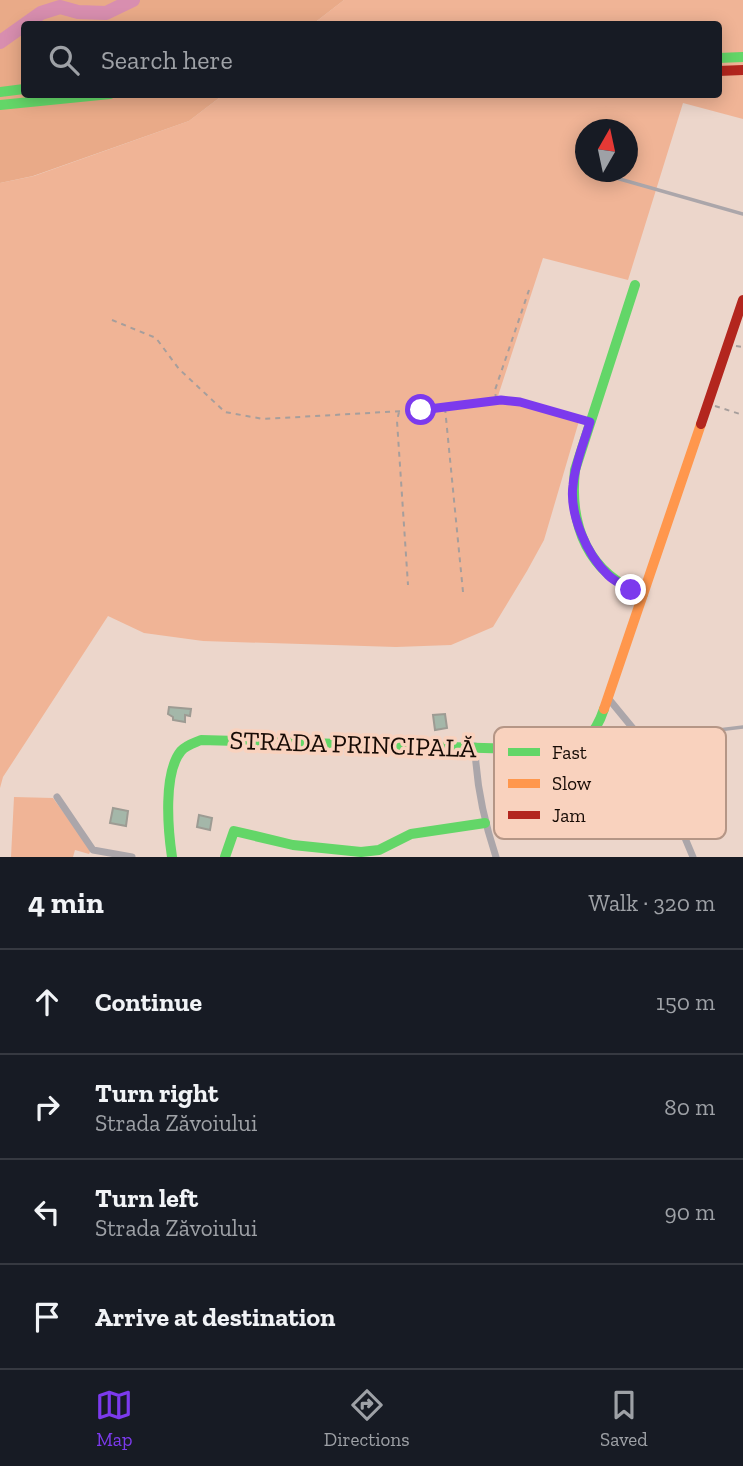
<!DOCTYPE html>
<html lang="en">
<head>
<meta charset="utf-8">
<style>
  :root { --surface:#171b24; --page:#242831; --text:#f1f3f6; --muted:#9ea1a6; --line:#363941; --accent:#7c3aed }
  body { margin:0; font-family:"Zilla Slab",serif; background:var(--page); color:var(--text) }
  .compass { position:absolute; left:575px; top:119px; width:63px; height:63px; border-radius:50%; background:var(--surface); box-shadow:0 4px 18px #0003; rotate:9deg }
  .stop { position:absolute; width:21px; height:21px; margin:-16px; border:5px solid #7c3aed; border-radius:50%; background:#fff }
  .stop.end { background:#7c3aed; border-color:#fff; box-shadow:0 2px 7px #0008 }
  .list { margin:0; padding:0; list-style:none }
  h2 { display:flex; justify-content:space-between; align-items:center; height:91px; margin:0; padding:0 28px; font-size:30px }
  h2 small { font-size:23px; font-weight:400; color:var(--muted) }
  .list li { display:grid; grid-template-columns:46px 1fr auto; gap:21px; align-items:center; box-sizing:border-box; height:105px; padding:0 28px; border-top:2px solid var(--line) }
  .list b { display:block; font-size:26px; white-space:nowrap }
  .list p { margin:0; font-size:23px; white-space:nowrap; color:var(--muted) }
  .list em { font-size:23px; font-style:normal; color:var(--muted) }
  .icon { flex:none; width:38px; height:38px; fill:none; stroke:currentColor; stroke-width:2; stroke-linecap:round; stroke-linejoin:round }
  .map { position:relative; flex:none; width:743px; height:857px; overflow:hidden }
  .search { position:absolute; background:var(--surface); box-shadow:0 4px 18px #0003; left:21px; right:21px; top:21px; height:77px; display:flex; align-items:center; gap:18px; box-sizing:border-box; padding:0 24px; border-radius:7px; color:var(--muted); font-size:26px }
  .sheet { height:511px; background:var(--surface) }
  nav { display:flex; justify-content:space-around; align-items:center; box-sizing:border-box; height:98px; border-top:2px solid var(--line); background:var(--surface); font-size:19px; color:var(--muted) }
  nav a { display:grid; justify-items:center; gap:4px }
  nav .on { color:var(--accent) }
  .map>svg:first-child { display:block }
</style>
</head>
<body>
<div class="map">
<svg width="743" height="857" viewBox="0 0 743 857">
  <rect width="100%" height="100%" fill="#ecd6cb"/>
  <!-- green -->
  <path fill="#f0b496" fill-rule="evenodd" d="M344 0H743V119L683 103 628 280 543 258 498 396 579 421 544 540 527 571 493 627 451 645 396 647 203 641 144 633 108 616 3 777 0 788V183L34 176 189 121 223 95 718 94V24H313ZM586 130H628V172H586Z
    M14 797 53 798 91 850 89 854 75 850 73 857H11Z"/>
  <!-- forest -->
  <path fill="#e9aa88" d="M0 0H344L313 24H24V94L223 95 189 121 33 176 0 183Z"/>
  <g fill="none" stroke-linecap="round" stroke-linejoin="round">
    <!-- river -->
    <path stroke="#d88eaf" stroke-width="14" d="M0 42 41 13 60 7 78 12 106 13 133 0"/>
  </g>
  <!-- building -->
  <path fill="#a4b7a9" stroke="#9d9b93" stroke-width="2" d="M169 707 191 709 190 716 185 715V722L173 720V717L168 714Z
    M445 714 447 728 435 730 433 715Z
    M113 808 128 811 126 826 110 823Z
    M199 815 212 818 210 830 197 827Z"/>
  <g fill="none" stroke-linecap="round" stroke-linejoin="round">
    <!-- path -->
    <path stroke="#a69e9c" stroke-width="2" stroke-dasharray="5 5" stroke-linecap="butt" d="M112 320 156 338 179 369 225 412 263 419 421 410 501 399 520 402 581 419
      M736 346 743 347
      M496 399 495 390 529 290
      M715 406 743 415
      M445 408 463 592
      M399 412 397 421 408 585"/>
    <!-- lane -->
    <path stroke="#aba6aa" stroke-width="3.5" d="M584 168 586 169
      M595 172 743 214
      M647 742 661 737 743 727"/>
    <!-- street -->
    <path stroke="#aba6aa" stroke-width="7" d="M608 698 645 743 693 857
      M475 746C476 784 484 821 496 857
      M57 797 93 850 132 857"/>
    <!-- fast -->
    <path stroke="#63d668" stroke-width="10" d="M718 58 743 57
      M0 92 24 89
      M0 105 110 94
      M635 285 575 470C569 526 588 574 643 594
      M172 857C168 830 163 773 181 751 186 745 194 743 201 740L555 750C583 746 595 736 604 709
      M225 857 234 831 293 845 361 852 379 850 411 834 485 823"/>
    <!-- slow -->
    <path stroke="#ff974d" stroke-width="10" d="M604 709 701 424"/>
    <!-- jam -->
    <path stroke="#b3261e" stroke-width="10" d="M718 71 743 70
      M701 424 743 300"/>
  </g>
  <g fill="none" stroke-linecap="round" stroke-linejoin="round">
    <!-- route -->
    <path stroke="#7c3aed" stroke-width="9" d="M421 410 501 400 520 402 590 422C584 443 575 463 573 485 569 514 587 555 608 575 614 581 623 585 631 590"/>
  </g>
  <g text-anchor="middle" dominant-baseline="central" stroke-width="7" stroke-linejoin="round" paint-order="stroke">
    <!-- street labels -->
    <g font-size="26" fill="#170b05" stroke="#f9d2be">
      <text transform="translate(353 744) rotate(2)">STRADA PRINCIPALĂ</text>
    </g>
  </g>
  <!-- legend -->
  <rect x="494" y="727" width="232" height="112" rx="10" fill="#f9d2be" stroke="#b59686" stroke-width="2"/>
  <rect x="508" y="748" width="32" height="8" fill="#63d668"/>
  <rect x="508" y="779" width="32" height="9" fill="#ff974d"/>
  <rect x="508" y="811" width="32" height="8" fill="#b3261e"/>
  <g font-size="19" fill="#170b05">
    <text x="552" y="759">Fast</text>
    <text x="552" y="790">Slow</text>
    <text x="552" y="822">Jam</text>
  </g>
</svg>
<svg class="compass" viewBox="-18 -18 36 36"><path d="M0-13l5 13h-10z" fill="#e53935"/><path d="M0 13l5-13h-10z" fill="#9ea1a6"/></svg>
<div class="stop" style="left:421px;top:410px"></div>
<div class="stop end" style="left:631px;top:590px"></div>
<div class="search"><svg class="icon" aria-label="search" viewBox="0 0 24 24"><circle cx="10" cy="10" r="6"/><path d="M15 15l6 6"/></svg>Search here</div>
</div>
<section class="sheet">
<h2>4 min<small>Walk · 320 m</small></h2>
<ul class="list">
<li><svg class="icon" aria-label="ahead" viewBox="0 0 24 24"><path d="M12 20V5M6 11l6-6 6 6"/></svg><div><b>Continue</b></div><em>150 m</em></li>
<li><svg class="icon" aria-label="right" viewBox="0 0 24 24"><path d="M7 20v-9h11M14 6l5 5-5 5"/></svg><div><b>Turn right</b><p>Strada Zăvoiului</p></div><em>80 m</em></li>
<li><svg class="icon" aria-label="left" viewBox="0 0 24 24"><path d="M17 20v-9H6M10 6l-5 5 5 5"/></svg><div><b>Turn left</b><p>Strada Zăvoiului</p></div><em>90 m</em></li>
<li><svg class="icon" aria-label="arrive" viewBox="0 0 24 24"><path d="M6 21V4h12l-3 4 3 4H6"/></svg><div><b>Arrive at destination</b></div></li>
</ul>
</section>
<nav>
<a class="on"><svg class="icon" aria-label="map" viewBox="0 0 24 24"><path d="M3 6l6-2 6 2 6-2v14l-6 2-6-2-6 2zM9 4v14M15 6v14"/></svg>Map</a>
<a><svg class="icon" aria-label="directions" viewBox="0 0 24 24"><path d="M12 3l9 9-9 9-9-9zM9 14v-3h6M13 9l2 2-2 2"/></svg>Directions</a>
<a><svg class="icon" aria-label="saved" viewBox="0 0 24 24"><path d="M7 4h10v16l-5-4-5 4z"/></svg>Saved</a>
</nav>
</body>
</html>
